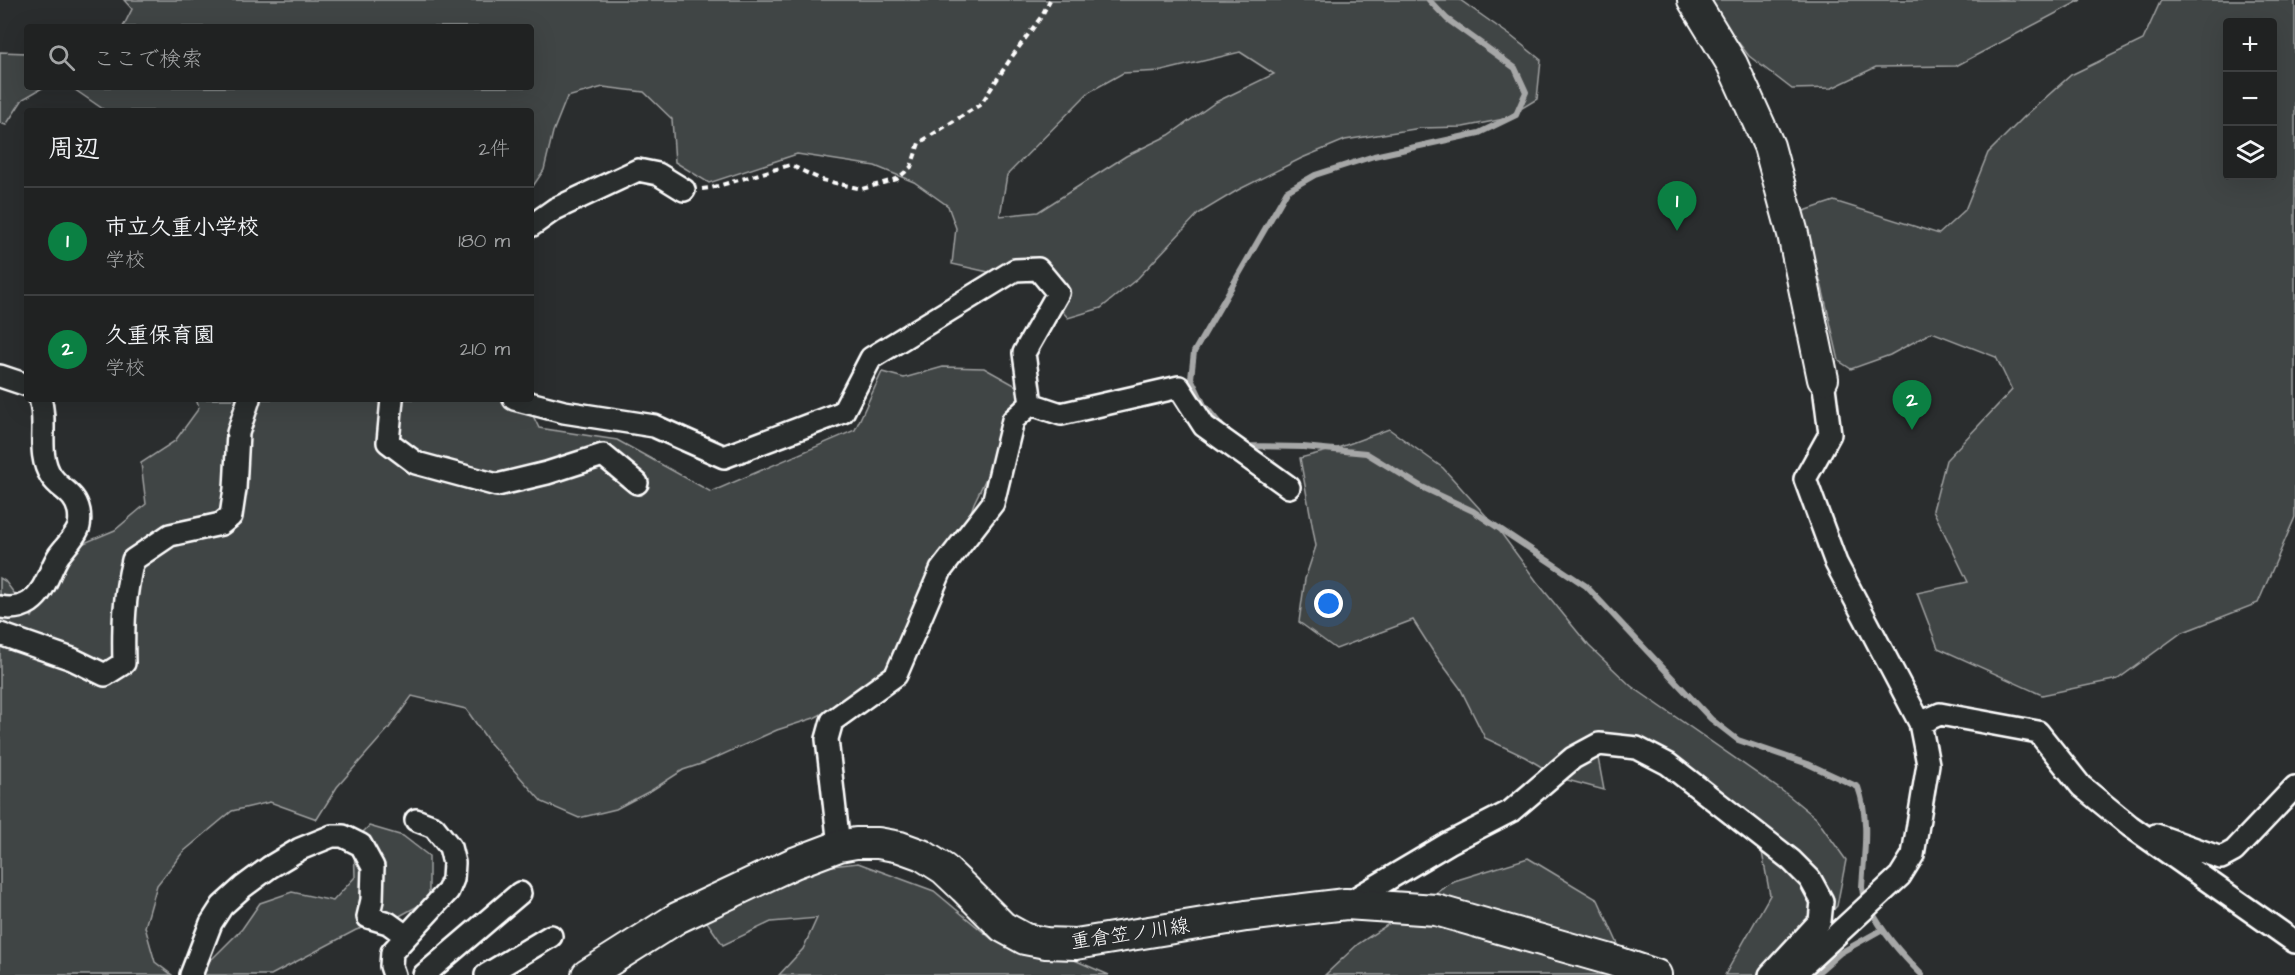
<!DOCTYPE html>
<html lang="ja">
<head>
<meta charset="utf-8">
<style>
  :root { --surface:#202222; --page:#282a2a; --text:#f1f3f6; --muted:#a2a4a5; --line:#3d3f40; --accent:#0b8043 }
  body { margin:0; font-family:"Architects Daughter","Klee One",sans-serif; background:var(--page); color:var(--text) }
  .controls { position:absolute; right:18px; top:18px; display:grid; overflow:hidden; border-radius:6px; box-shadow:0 6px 24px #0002 }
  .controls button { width:54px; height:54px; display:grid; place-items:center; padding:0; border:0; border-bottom:2px solid var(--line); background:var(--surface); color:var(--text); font:30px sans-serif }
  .you { position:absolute; left:1329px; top:604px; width:21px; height:21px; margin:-15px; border:4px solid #fff; border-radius:50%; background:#1a73e8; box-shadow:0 0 0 9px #1a73e833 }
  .badge { display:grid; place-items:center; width:39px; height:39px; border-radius:50%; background:var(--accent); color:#fff; font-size:20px; font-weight:700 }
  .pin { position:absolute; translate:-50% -50px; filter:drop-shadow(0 2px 3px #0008) }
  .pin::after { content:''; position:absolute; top:32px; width:21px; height:18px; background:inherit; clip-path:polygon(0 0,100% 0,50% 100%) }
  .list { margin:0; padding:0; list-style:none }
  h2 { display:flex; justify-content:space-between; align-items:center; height:78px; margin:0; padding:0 24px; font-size:26px }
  h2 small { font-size:20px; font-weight:400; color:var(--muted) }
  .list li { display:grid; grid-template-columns:39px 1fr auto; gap:18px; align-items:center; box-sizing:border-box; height:108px; padding:0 24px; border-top:2px solid var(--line) }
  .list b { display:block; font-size:22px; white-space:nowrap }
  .list p { margin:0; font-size:20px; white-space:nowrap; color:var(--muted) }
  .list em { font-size:20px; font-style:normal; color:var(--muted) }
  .icon { flex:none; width:33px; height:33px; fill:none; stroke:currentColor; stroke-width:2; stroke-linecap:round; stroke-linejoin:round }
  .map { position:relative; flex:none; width:2295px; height:975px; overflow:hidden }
  .search { position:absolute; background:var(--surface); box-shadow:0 6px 24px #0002; left:24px; top:24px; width:510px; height:66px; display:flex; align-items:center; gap:15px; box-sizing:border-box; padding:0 21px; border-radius:6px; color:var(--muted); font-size:22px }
  .panel { position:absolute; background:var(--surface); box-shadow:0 6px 24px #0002; left:24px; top:108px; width:510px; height:294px; border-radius:6px }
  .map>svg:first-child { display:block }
</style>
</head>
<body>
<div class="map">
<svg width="2295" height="975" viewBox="0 0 2295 975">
  <rect width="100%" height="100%" fill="#2a2d2e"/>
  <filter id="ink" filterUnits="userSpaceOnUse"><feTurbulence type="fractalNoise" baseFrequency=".0167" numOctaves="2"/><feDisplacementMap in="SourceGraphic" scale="12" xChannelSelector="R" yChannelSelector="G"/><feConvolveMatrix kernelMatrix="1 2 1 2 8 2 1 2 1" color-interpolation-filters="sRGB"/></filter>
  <g filter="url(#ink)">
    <!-- green -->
    <path fill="#414445" stroke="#a0a2a2" stroke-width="1.5" fill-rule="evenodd" d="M124 0H1460L1511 36 1541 60 1537 99 1504 119 1463 127 1421 128 1345 140 1302 158 1238 190 1198 214 1138 278 1101 308 1068 318 1038 283 952 264 956 228 948 206 914 182 875 166 797 154 709 183 675 162 672 119 644 92 603 87 567 97 553 132 544 170 531 189V111H106L71 87H531V27H123L132 9ZM1240 52 1274 74 1216 102 1169 135 1126 156 1038 212 1000 216 1007 175 1089 92 1123 73 1162 71Z
      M1705 0H2081L1956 66 1876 67 1832 88 1792 89 1749 56Z
      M2161 0H2295V517L2258 603 2181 633 2118 679 2042 695 1938 648 1917 593 1968 582 1933 510 1946 460 2012 390 1996 357 1932 332 1890 355 1851 369 1839 361 1822 287 1801 212 1834 201 1939 234 1965 210 1988 153 2024 117 2071 75 2143 40ZM2228 22H2272V176H2228Z
      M0 52 27 53V87H44L23 99 6 125 0 123Z
      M943 367 984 368 1018 387 1021 428 991 468 974 503 962 539 906 643 883 675 850 699 814 718 777 730 704 763 683 770 652 790 616 809 579 818 542 802 489 742 466 709 412 696 389 728 337 787 317 819 270 802 232 811 183 852 157 885 145 927 155 962 172 975H0V578L5 581 32 617 52 579 77 546 115 530 146 504 141 463 175 441 199 408 196 399H525L539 428 617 440 711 492 855 430 882 372 904 378Z
      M1389 429 1443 468 1498 529 1537 582 1589 646 1631 686 1788 795 1816 818 1846 860 1837 906 1803 943 1765 975H1725L1770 895 1761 847 1674 764 1595 742 1604 790 1560 778 1525 757 1485 738 1460 688 1434 653 1413 620 1336 649 1299 622 1305 579 1316 546 1300 458 1335 449Z
      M369 826 403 836 429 856V900L394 919 356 930 271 975H189L213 958 242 929 260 903 292 892 333 901 355 877 354 841Z
      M1528 858 1598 900 1632 975H1325L1358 944 1454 881Z
      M858 863 934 891 993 940 1072 959 1109 975H779L803 949 817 918 771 922 723 945 705 919 779 872Z"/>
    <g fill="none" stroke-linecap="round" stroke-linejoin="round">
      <!-- stream -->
      <path stroke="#a6a7a7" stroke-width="6" d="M1224 429 1204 405 1191 378 1194 352 1287 191 1315 175 1374 156 1479 133 1516 115 1526 92 1515 68 1447 19 1429 0
        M1244 443 1248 446 1303 447 1366 453 1422 487 1473 511 1586 586 1711 719 1738 740 1808 764 1858 787C1870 820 1864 853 1862 887L1863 895 1866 901
        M1871 910C1884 935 1902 955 1922 975
        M1815 975 1840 953 1881 930"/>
      <defs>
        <path id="street" d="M531 226 555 209 638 170 658 174 684 190
          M0 376 27 385
          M392 399 388 442 416 463 497 485 547 473 603 455 637 483
          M514 399 564 412 654 426 724 457 843 412 871 358 1015 270 1038 269 1058 293 1024 353 1031 404
          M0 607C11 609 21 608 30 602 46 591 49 570 59 555 65 547 74 538 78 529 80 525 80 516 79 511 75 492 60 490 51 476 36 454 48 423 40 399
          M0 634 72 659 105 675 124 663C123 625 124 597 133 560L170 535 221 524 231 516 235 489 238 433 249 399
          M1920 723 1940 714 2038 732 2081 786 2130 826 2295 942
          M2156 835 2221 858 2234 851 2295 787
          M839 846 827 739 832 721 896 675 941 570 993 503 1013 420 1031 404 1061 414 1179 387 1204 426 1289 487
          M1346 904 1449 843 1511 811 1573 758 1599 744 1637 748 1668 764 1791 860 1810 879 1822 901 1820 921 1770 975
          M191 975 211 923 222 906 243 887 270 867 300 849 332 836H343L361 845 373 867 372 900 368 917 388 923 406 936
          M394 975 391 966 392 952 448 891 453 879 454 863 450 847 434 827 416 820
          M424 975 520 893
          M486 975 551 936
          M1793 975 1900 876 1913 855 1928 764 1920 723 1836 563 1805 479 1830 434 1823 379"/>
        <path id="secondary" d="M1693 0 1732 64 1769 146 1793 234 1823 379
          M587 975 677 918 794 863 839 846 856 843H878L900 847 922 855 944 869 964 888 1003 927 1025 939 1046 943 1076 944 1246 916 1346 904 1436 910 1611 960 1656 975"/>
      </defs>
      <!-- street casing -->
      <use href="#street" stroke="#fff" stroke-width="26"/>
      <!-- secondary casing -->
      <use href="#secondary" stroke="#fff" stroke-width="34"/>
      <!-- path -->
      <path stroke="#fff" stroke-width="4" stroke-dasharray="6 4.5" stroke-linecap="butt" d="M702 189 711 188 790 165 822 180 862 189 897 179 911 167 919 143 981 104 1011 58 1041 17 1050 0"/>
      <!-- street -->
      <use href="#street" stroke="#2a2d2e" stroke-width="21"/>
      <!-- secondary -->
      <use href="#secondary" stroke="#2a2d2e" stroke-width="30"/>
    </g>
  </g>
  <g text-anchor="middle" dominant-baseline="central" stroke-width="4.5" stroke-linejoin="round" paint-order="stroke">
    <!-- street labels -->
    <g font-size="20" fill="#fff" stroke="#2a2d2e">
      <text transform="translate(1130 934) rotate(-8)">重倉笠ノ川線</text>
    </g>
  </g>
</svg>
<div class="controls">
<button>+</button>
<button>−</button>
<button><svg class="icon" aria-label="layers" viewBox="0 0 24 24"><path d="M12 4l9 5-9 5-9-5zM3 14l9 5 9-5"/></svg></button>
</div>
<div class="you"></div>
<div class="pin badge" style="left:1677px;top:231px">1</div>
<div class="pin badge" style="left:1912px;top:430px">2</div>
<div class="search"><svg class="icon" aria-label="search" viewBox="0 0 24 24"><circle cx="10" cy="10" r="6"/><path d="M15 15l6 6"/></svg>ここで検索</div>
<section class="panel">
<h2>周辺<small>2件</small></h2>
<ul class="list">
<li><span class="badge">1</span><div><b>市立久重小学校</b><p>学校</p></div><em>180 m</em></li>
<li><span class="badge">2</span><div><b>久重保育園</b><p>学校</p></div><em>210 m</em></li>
</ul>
</section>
</div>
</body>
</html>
